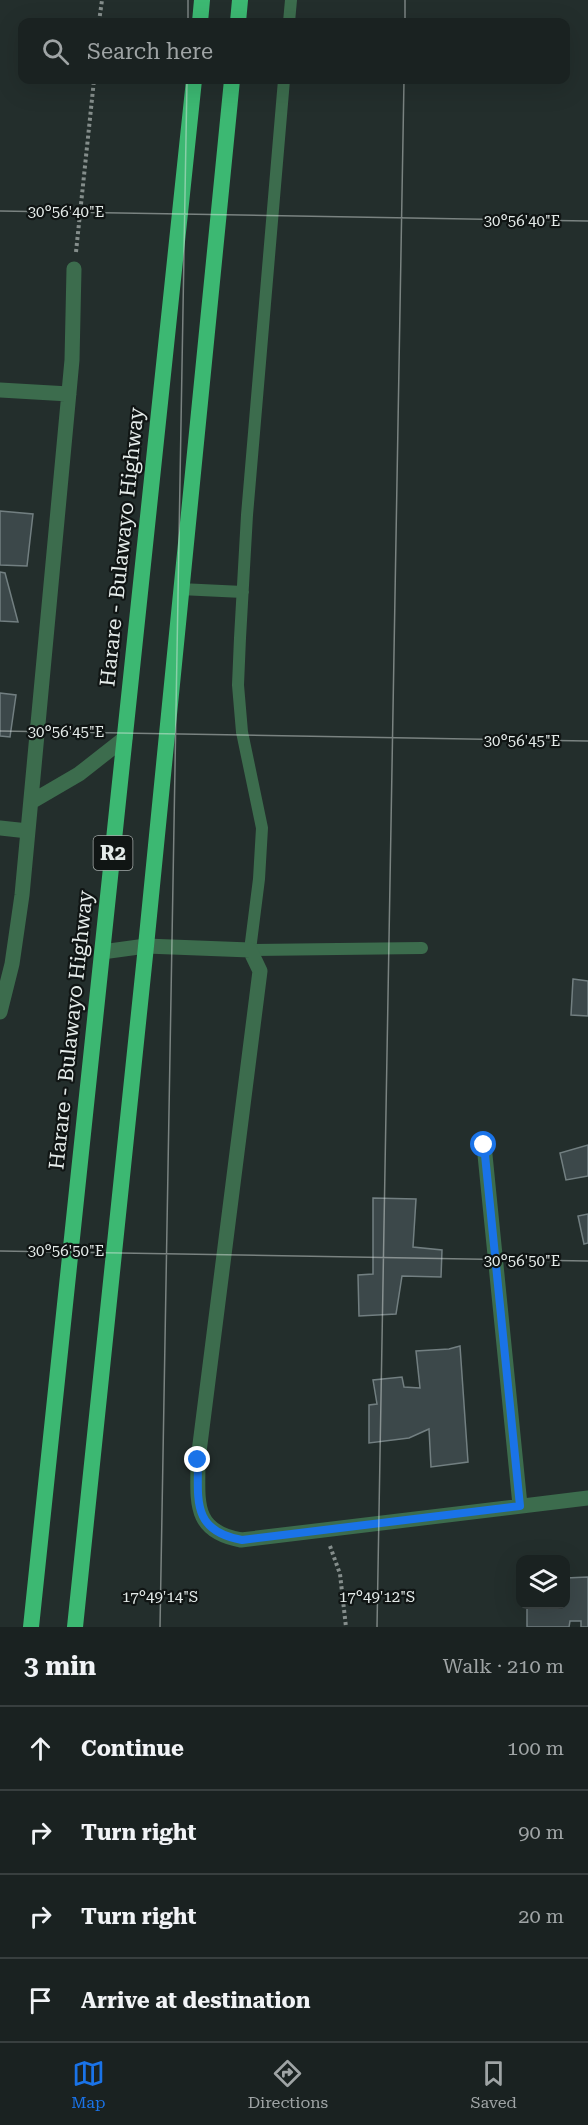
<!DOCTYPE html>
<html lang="en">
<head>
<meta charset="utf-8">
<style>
  :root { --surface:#1a2221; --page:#232a2a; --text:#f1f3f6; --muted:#9fa4a5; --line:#383f3f; --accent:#1a73e8 }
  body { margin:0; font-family:"Roboto Serif",serif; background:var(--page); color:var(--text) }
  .controls { position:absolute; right:18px; bottom:18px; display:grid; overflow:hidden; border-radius:12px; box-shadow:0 6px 24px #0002 }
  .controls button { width:54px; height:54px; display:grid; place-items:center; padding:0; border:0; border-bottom:2px solid var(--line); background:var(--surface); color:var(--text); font:30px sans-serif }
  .stop { position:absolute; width:18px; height:18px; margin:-14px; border:4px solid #1a73e8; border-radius:50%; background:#fff }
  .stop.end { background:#1a73e8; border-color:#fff; box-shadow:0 2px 6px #0008 }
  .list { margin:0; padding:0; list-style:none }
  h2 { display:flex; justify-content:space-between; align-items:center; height:78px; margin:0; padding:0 24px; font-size:26px }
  h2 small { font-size:20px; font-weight:400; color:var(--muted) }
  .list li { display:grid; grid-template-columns:39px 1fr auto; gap:18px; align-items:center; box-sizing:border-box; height:84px; padding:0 24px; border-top:2px solid var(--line) }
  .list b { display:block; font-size:22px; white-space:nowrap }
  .list em { font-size:20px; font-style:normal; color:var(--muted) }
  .icon { flex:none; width:33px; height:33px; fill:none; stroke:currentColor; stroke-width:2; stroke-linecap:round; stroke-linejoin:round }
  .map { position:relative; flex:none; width:588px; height:1627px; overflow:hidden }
  .search { position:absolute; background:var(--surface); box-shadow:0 6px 24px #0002; left:18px; right:18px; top:18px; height:66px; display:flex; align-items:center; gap:15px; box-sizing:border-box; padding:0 21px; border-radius:12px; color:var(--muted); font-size:22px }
  .sheet { height:414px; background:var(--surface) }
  nav { display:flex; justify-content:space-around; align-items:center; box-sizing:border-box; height:84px; border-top:2px solid var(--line); background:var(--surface); font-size:16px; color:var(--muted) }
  nav a { display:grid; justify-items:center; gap:3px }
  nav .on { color:var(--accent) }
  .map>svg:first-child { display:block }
</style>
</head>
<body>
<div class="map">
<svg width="588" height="1627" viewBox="0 0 588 1627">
  <rect width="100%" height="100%" fill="#232e2c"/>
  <!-- building -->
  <path fill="#3c484a" stroke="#727f81" stroke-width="1.5" d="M0 511 33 514 27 566 0 565Z
    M0 572 5 573 18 622 0 621Z
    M0 693 16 695 10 737 0 736Z
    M573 979 588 981V1016L571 1015Z
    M588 1145V1176L566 1180 560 1153Z
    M373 1198 416 1199 413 1247 442 1250 441 1277 402 1276 396 1314 359 1316 358 1275 373 1274Z
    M588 1214V1243L584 1244 578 1216Z
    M460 1346 468 1462 431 1467 429 1429 409 1438 369 1443V1405L377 1404 373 1380 402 1377 404 1387 420 1388 416 1351 449 1349Z
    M588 1577V1627H581V1621H570L569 1627H527V1604H566V1578Z"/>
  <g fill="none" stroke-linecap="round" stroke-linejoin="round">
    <!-- path -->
    <path stroke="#858e8c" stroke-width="4" stroke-dasharray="3 3" stroke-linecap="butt" d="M99 22 102 0
      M76 252 94 80
      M330 1546 340 1574 346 1627"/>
    <!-- service -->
    <path stroke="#3c6c4d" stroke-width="12" d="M289 22 291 0
      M284 80 247 515 240 638 238 685 242 732 262 828 259 879 250 950 422 948
      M180 589 243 592"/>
    <!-- minor -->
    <path stroke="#3c6c4d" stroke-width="15" d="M0 390 69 394
      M31 802 79 774 125 738
      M0 828 28 831
      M102 952 146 946 250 950 260 971 198 1460C198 1502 192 1531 241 1540L588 1498
      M0 1012 12 964 22 895 72 360 74 269
      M484 1145 520 1505"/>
    <!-- trunk -->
    <path stroke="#3cb872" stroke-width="16" d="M200 22 202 0
      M238 22 240 0
      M31 1627 194 80
      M75 1627 146 946 232 80"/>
  </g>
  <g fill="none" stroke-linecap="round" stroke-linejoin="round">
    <!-- route -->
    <path stroke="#1a73e8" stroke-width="8" d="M198 1460C198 1501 192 1531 242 1540L520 1506 484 1145"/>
  </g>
  <!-- ticks -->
  <path fill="none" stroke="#e4ebe9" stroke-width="1.5" stroke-opacity="0.45" d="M188 22V0M405 22V0M0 211 588 221M0 731 588 741M0 1251 588 1261M160 1627 187 80M377 1627 404 80"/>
  <g text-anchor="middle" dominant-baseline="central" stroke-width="4.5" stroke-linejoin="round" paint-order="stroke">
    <!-- shield labels -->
    <rect fill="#101514" stroke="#a4aba9" stroke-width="1.5" x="93.5" y="836" width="39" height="34" rx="4.5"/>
    <g font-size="20" font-weight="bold" fill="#e4ebe9">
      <text x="113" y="853">R2</text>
    </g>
    <!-- street labels -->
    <g font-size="21" fill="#e4ebe9" stroke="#101514">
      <text transform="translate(122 547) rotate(-84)">Harare - Bulawayo Highway</text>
      <text transform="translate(71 1030) rotate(-84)">Harare - Bulawayo Highway</text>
    </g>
  </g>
  <g font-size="15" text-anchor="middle" fill="#e4ebe9" stroke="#101514" stroke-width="4.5" stroke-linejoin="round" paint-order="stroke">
    <text x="66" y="217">30°56'40"E</text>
    <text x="522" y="226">30°56'40"E</text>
    <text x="66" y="737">30°56'45"E</text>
    <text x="522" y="746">30°56'45"E</text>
    <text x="66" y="1256">30°56'50"E</text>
    <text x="522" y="1266">30°56'50"E</text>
    <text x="160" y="1602">17°49'14"S</text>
    <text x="377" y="1602">17°49'12"S</text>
  </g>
</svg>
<div class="controls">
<button><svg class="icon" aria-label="layers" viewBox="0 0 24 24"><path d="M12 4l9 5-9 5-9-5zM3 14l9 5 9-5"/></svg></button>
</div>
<div class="stop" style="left:484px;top:1145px"></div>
<div class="stop end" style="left:198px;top:1460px"></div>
<div class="search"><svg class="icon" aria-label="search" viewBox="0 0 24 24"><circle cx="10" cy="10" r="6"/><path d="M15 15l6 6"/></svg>Search here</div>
</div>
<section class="sheet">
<h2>3 min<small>Walk · 210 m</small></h2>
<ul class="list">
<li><svg class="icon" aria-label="ahead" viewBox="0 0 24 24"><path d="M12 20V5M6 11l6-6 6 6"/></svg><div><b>Continue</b></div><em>100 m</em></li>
<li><svg class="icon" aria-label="right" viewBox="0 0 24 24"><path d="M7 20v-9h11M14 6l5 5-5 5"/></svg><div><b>Turn right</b></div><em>90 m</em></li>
<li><svg class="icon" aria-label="right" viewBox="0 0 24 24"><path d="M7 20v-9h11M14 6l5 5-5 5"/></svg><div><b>Turn right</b></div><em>20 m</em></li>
<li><svg class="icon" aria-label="arrive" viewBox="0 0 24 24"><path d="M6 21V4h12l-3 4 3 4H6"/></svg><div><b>Arrive at destination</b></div></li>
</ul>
</section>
<nav>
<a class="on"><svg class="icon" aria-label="map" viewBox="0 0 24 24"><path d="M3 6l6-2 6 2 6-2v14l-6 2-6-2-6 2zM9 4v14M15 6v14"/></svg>Map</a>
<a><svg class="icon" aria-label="directions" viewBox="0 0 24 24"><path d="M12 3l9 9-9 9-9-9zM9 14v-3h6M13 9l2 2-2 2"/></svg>Directions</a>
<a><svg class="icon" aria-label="saved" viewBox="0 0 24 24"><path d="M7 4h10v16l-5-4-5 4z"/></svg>Saved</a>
</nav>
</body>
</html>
